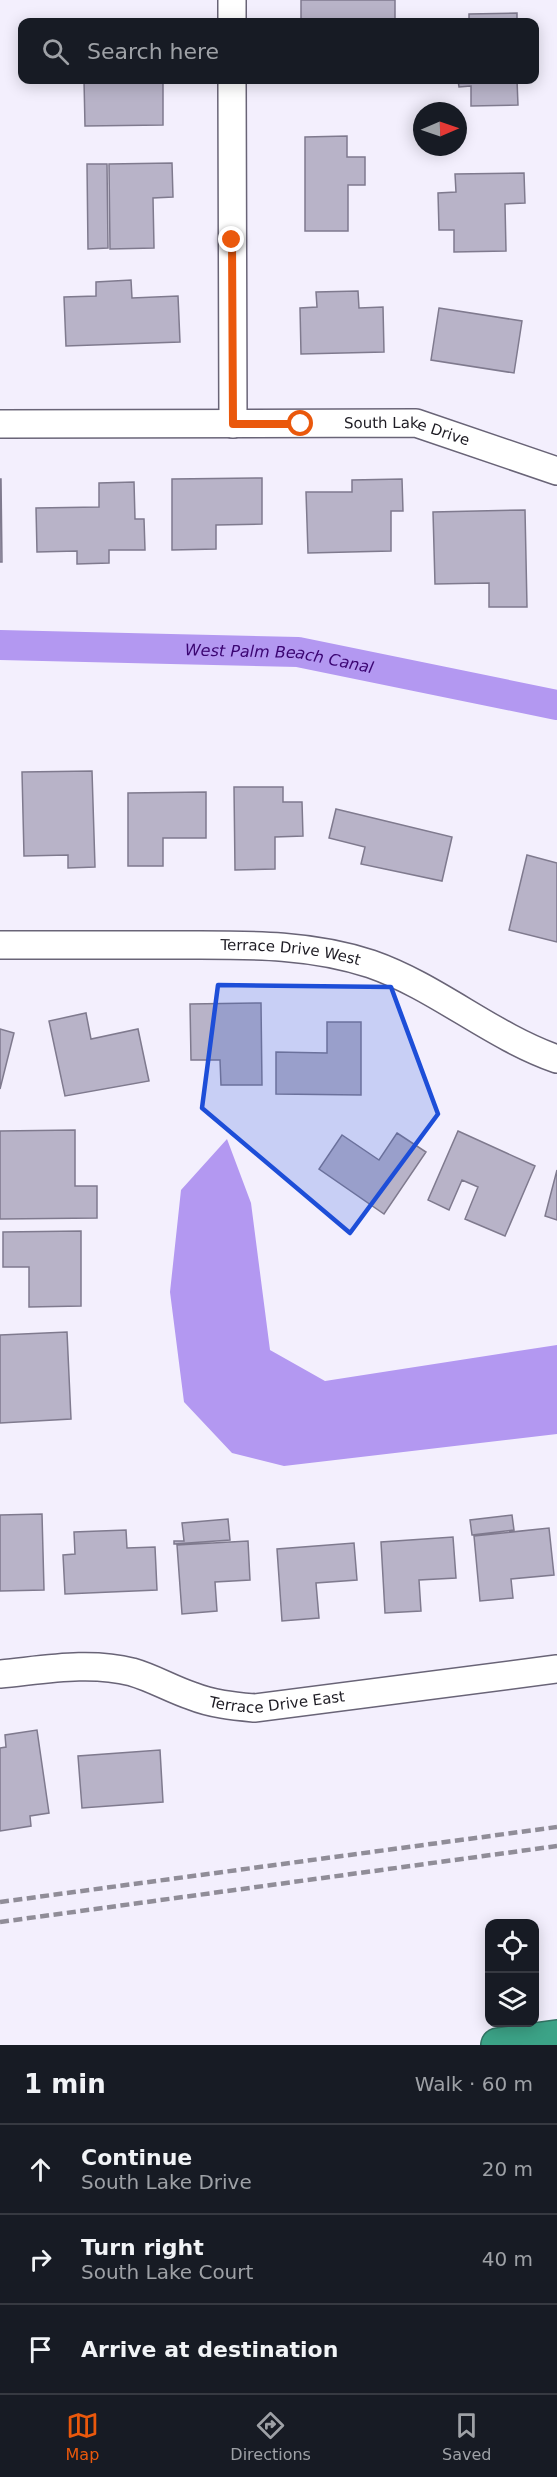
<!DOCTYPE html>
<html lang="en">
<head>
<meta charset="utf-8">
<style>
  :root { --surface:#171b24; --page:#20242c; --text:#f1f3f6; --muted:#9ea1a6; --line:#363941; --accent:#ea580c }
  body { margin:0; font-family:"DejaVu Sans",sans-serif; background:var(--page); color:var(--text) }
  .controls { position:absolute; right:18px; bottom:18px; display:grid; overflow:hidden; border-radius:12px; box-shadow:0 3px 15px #0003 }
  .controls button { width:54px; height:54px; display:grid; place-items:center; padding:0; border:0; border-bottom:2px solid var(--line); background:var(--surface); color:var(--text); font:30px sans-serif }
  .compass { position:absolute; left:413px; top:102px; width:54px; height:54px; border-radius:50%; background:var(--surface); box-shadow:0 3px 15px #0003; rotate:88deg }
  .stop { position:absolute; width:18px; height:18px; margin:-14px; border:4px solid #ea580c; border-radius:50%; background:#fff }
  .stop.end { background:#ea580c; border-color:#fff; box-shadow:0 2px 6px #0008 }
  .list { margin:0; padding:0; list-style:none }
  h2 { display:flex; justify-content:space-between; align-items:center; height:78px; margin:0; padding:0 24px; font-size:26px }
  h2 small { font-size:20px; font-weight:400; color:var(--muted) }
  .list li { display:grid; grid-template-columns:39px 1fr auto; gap:18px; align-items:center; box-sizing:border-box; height:90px; padding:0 24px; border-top:2px solid var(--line) }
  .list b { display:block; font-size:22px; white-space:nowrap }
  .list p { margin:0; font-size:20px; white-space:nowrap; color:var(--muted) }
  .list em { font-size:20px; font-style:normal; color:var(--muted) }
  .icon { flex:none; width:33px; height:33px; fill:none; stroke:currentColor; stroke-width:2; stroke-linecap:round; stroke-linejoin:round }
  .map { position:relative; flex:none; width:557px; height:2045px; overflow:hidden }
  .search { position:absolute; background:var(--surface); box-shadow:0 3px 15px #0003; left:18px; right:18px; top:18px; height:66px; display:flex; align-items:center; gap:15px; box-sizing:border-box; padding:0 21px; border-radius:12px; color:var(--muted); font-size:22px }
  .sheet { height:348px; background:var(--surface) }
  nav { display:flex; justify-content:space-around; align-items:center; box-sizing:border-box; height:84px; border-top:2px solid var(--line); background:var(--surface); font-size:16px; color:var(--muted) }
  nav a { display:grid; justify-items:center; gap:3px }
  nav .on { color:var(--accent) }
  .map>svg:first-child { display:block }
</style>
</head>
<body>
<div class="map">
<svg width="557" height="2045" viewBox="0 0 557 2045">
  <rect width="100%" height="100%" fill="#f3effd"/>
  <!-- water -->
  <path fill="#b398f1" d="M227 1139 251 1203 270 1350 325 1381 557 1345V1434L284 1466 232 1453 184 1402 170 1292 181 1190Z"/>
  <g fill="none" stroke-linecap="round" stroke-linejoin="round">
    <!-- canal -->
    <path stroke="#b398f1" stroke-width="30" id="s1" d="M0 645 298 652 557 705"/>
  </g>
  <!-- building -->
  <path fill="#b8b3c8" stroke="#7f7a8e" stroke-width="1.5" d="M301 0H395V22H301Z
    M517 13V22H469V14Z
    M84 80H163V125L85 126Z
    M458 80H517L518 105 471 106V86L459 87Z
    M347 136V157H365V185H348V231H305V137Z
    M172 163 173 197 153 198 154 248 110 249 109 164Z
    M87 164H107L108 248 88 249Z
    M524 173 525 203 505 204 506 251 454 252V230H439L438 193 456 192 455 174Z
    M131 280 132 298 178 296 180 342 66 346 64 297 96 296V282Z
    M358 291 359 308 383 307 384 352 301 354 300 308 317 307 316 292Z
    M439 308 522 321 514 373 431 360Z
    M262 478V524L216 525V549L172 550V479Z
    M0 479H1L2 562H0Z
    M402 479 403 511H391V551L308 553 306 492H352V480Z
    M134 482 135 519H144L145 550H109V563L77 564V551L37 552 36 508 99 507V483Z
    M525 510 527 607H489V583L435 584 433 512Z
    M92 771 95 867 68 868V855L24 856 22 772Z
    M234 787H283V802H302L303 836 275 837V869L235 870Z
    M206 792V838H163V866H128V793Z
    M336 809 452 837 442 881 361 864 365 847 329 838Z
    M527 855 557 863V942L509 930Z
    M261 1003 262 1085H221L220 1060H191L190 1004Z
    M86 1013 91 1039 138 1029 149 1081 65 1096 49 1021Z
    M327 1022H361V1095L276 1094V1052L327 1053Z
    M0 1029 14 1033 0 1089Z
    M75 1130V1186H97V1218L0 1219V1131Z
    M458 1131 535 1166 505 1236 465 1219 478 1187 462 1180 449 1210 428 1200Z
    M397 1133 426 1152 384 1214 319 1169 342 1135 379 1160Z
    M557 1170V1220L545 1216Z
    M81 1231V1306L29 1307V1267H3V1232Z
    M67 1332 71 1419 0 1423V1335Z
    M42 1514 44 1590 0 1591V1515Z
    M512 1515 514 1530 472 1535 470 1520Z
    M228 1519 230 1540 174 1544V1541H184L182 1523Z
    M549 1528 554 1575 511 1579 513 1598 480 1601 474 1536Z
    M126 1530 127 1548 155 1547 157 1590 65 1594 63 1555 75 1554 74 1532Z
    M453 1537 456 1578 419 1580 421 1611 385 1613 381 1542Z
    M248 1541 250 1580 215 1582 217 1611 182 1614 177 1545Z
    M354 1543 357 1580 316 1583 319 1618 282 1621 277 1549Z
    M37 1730 49 1813 30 1816 31 1826 0 1831V1748L6 1747 5 1735Z
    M160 1750 163 1802 82 1808 78 1756Z"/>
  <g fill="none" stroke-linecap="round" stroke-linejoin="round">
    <defs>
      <g id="minor">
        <path d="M232 0V22"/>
        <path d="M232 80 233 424"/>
        <path id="s2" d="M0 424 416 423 557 471"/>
        <path id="s3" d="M0 945C59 945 118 945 177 945 243 945 308 943 371 964 437 987 491 1036 557 1059"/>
        <path id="s4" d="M0 1674C43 1670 89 1661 132 1672 153 1678 171 1689 192 1696 212 1704 233 1706 254 1708L557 1669"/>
      </g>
      <path id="motorway" d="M498 2045 557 2037"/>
    </defs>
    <!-- minor casing -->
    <use href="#minor" stroke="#696477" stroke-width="30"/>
    <!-- motorway casing -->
    <use href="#motorway" stroke="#327464" stroke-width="36"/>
    <!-- minor -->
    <use href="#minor" stroke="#fff" stroke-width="27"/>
    <!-- motorway -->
    <use href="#motorway" stroke="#3ca387" stroke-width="33"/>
    <!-- rail -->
    <path stroke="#908d98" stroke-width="4.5" stroke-dasharray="9 4.5" stroke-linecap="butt" d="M0 1902 557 1827
      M0 1922 557 1846"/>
  </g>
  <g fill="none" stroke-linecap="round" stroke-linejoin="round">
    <!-- route -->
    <path stroke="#ea580c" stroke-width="8" d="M232 240 233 424H301"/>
  </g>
  <!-- marked area -->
  <path fill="#1d4ed8" fill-opacity="0.2" stroke="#1d4ed8" stroke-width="4.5" stroke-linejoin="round" d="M218 985 391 987 438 1114 350 1233 202 1108Z"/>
  <g text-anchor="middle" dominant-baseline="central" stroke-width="4.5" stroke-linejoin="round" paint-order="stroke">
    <!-- street labels -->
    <g font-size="15" fill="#1e1c24" stroke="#fff">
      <text stroke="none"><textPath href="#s2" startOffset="408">South Lake Drive</textPath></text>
      <text stroke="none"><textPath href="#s3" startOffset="291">Terrace Drive West</textPath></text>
      <text stroke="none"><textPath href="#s4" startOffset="284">Terrace Drive East</textPath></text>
    </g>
    <!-- water labels -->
    <g font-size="16" font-style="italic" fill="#3b0572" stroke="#fff">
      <text stroke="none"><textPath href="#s1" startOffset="280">West Palm Beach Canal</textPath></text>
    </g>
  </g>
</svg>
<div class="controls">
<button><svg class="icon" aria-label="locate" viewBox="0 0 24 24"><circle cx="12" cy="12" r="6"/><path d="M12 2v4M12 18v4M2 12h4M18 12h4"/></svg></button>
<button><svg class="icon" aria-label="layers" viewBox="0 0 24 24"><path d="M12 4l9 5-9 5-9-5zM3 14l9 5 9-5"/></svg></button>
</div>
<svg class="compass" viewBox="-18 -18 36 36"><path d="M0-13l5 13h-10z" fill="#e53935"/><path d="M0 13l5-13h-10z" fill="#9ea1a6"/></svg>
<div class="stop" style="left:301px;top:424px"></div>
<div class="stop end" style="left:232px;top:240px"></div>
<div class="search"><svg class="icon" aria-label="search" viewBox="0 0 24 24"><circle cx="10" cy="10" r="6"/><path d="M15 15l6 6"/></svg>Search here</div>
</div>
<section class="sheet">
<h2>1 min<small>Walk · 60 m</small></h2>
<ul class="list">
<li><svg class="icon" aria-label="ahead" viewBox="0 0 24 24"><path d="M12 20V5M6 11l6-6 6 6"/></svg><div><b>Continue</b><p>South Lake Drive</p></div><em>20 m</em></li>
<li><svg class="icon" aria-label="right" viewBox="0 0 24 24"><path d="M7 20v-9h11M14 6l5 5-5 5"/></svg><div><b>Turn right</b><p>South Lake Court</p></div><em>40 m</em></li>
<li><svg class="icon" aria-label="arrive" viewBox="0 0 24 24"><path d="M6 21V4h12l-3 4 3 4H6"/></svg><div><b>Arrive at destination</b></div></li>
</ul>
</section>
<nav>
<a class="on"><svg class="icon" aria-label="map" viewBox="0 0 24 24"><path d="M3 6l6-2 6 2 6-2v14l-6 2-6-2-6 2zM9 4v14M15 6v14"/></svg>Map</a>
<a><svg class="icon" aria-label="directions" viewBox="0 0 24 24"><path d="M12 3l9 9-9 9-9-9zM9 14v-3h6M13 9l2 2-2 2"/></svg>Directions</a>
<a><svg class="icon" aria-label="saved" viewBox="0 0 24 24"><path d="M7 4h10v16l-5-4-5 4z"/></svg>Saved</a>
</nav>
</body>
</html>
